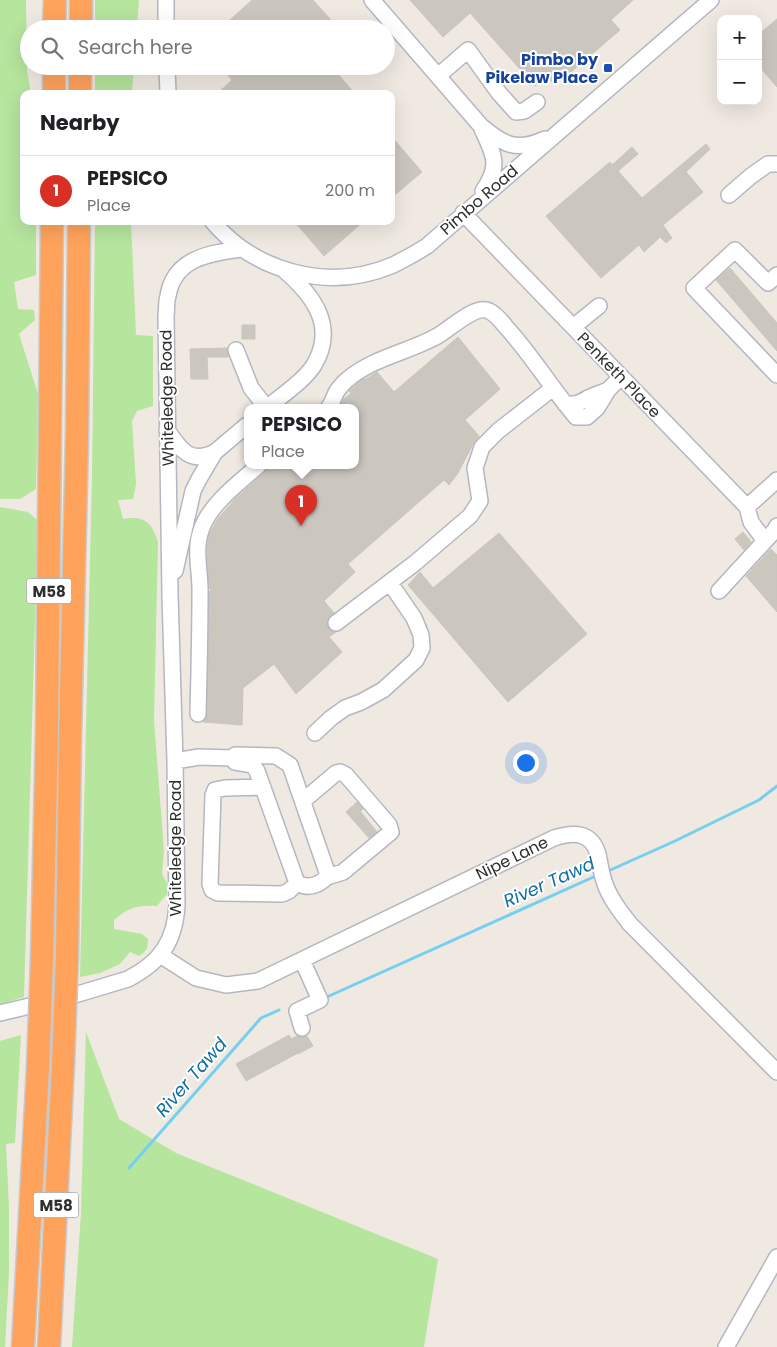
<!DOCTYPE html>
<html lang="en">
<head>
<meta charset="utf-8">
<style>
  :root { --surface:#fff; --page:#f2f2f2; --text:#202124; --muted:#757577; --line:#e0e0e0; --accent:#d93025 }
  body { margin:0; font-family:Poppins,sans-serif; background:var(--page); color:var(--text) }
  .controls { position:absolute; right:15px; top:15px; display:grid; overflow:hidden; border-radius:10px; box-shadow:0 5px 20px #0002 }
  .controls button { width:45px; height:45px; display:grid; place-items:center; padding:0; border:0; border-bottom:1px solid var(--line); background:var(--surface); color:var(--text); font:25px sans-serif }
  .you { position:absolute; left:525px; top:762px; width:18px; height:18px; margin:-12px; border:4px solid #fff; border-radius:50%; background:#1a73e8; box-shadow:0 0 0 8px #1a73e833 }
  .badge { display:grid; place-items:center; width:32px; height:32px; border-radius:50%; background:var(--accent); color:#fff; font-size:16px; font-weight:700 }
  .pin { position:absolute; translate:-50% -41px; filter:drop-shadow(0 1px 2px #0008) }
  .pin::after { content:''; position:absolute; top:26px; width:18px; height:15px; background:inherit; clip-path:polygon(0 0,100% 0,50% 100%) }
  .popup { position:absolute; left:244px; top:404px; width:115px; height:65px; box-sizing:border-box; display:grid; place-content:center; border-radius:10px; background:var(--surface); filter:drop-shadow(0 1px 4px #0005); font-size:16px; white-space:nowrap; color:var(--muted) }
  .popup b { font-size:19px; color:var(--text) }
  .popup::after { content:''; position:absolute; left:50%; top:100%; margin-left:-10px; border:10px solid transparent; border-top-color:var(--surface) }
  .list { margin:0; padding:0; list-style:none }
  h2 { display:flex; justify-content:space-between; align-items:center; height:65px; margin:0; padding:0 20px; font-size:21px }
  h2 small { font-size:16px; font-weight:400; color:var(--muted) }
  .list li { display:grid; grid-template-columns:32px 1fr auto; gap:15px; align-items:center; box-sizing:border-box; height:70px; padding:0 20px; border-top:1px solid var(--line) }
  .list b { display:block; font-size:19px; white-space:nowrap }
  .list p { margin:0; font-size:16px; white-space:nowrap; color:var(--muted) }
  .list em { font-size:16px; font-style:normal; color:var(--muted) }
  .icon { flex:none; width:28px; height:28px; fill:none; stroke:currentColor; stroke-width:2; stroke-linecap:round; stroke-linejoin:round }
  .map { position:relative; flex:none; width:777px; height:1347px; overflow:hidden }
  .search { position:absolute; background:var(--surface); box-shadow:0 5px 20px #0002; left:20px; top:20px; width:375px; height:55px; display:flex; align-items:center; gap:12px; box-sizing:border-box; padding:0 18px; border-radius:28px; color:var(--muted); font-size:19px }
  .panel { position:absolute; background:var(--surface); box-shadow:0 5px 20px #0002; left:20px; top:90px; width:375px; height:135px; border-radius:10px }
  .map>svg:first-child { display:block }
</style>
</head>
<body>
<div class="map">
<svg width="777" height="1347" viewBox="0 0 777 1347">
  <rect width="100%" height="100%" fill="#efe9e1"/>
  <!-- green -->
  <path fill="#b6e59e" d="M0 0H26L27 70 31 94H24V221H36V275L14 282 18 309 34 310 35 320 19 334 38 394 36 489 20 499H0Z
    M95 0H139L137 29H95Z
    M95 66H134L132 94H95Z
    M95 221H131L136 335 153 336V406L137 411 132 421 136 484 133 499 118 500 123 519C144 515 152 522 158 542L154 720 164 851 162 874 167 883V894L157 906C138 905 129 907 114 920V929L142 934 148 939C148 948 147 951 139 956L130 952 120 964 100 973 80 977 92 478Z
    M0 507 28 512 38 521 24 997 0 1004Z
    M86 1032 119 1119 176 1153 438 1259 424 1347H72L81 1213Z
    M21 1035 15 1143 6 1144 9 1207V1272L5 1347H0V1041Z"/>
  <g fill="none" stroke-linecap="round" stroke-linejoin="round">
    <!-- stream -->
    <path stroke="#75cff0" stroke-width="3" d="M606 872 675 841 759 800 777 786
      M329 996 598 875
      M129 1168 261 1018 279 1010"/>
  </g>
  <!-- building -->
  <path fill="#cbc7bf" stroke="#cbc5ba" d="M252 0H313L339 29H220Z
    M410 0H633L611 20 620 30 563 79 561 76 553 83 547 76 535 86 470 13 443 37Z
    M777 19V87L758 65V35Z
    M220 66H331L355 94H217L232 80Z
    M391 136 422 172 391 198Z
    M706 144 710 149 686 172 703 192 663 225 672 238 666 243 660 237 644 252 639 245 601 278 546 216 610 162 612 165 632 147 638 154 618 171 642 198Z
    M294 221H364L324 256Z
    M730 268 777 323V351L716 280Z
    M242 325H255V339H242Z
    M458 337 500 389 465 420 479 436 473 444 458 473 449 485 444 480 348 564 355 572 324 601 334 613 328 619 327 624 329 629 336 632 329 637 342 652 296 694 274 664 243 688 242 725 203 722 206 718 207 714 209 592 211 590 209 588 207 550 209 535 217 520 235 499 265 472 268 465H355V407H340L344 399 351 393 349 391 363 379H366L377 372 394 392Z
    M227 348 229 357H207L208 379H191L190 349Z
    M743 532 751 542 744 550 735 539Z
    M499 533 587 634 508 702 408 585 420 572 433 588Z
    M771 549 777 555V612L746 576Z
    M357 802 363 809 360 811 377 832 369 838 346 812Z
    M289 1035 291 1039 297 1036 300 1037 307 1036 313 1046 298 1054V1053L246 1081 236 1064Z"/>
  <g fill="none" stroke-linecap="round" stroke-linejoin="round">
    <defs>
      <path id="minor" d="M166 0V29
        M372 0 481 126C504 145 516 152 545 139
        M167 66 168 94
        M438 76 468 50 499 93 516 112 524 111 537 102
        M482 129C494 155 501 165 483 191
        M729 195 751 176 768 164H777
        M463 213 747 507 777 480
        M212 221C256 273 330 292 393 265 405 259 416 253 427 246L711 0
        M777 275 768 283 735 250 694 288 777 375
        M573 327 599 306
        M236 350 251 388 266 407
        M565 404C576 405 580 403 588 398 594 395 601 393 608 390
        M268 407C283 394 303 382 314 365 337 326 313 295 284 270
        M329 407C333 402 334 396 337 391 340 387 344 382 348 379 374 357 410 352 439 335 451 328 476 304 489 311 496 314 501 321 506 327 532 355 551 388 576 417H587L597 408 608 390 621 377
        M167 430C180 449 190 465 215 452
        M747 507 751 522 765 541
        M175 571 193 491 199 479 215 452 247 425
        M719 591 775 530 777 526
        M336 623 415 563 470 516 480 501 475 468 482 447 498 431 553 388
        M198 714C199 674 200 634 200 595 201 570 192 547 204 523 215 500 240 482 259 465
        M315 733 331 718 345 708 361 702 383 690 416 660 422 648 421 635 414 618 390 583
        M175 761 199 757 232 758 235 755 276 756 290 765 327 872V877C318 886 308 889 297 883L257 771 253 765 235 762 232 758
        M263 787 225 788 215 790 213 795 210 884 212 890 218 893 282 894 289 891 297 883
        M303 801 336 773 340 772 346 775 389 825 391 832 343 872 327 877
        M160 955 196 978 226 985 258 981 554 838C573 832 591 831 598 854 600 863 601 872 604 881 609 897 619 910 630 924L777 1072
        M302 960 320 1000 297 1011 302 1028
        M0 1013 68 997 128 979C161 962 175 941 177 905L175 761 170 595 166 316C167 309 166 302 168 296 174 258 210 253 241 249
        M726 1347 777 1257"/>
      <path id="highway" d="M54 29 55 0
        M81 29V0
        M54 94V66
        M80 94V66
        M67 955 70 735 77 437 79 221
        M42 960 47 732 52 221
        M23 1347 38 1068
        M49 1347 63 1063"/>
    </defs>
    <!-- minor casing -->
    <use href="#minor" stroke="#b4b7c1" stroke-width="18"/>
    <!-- highway casing -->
    <use href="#highway" stroke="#c9c9c9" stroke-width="25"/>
    <!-- minor -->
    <use href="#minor" stroke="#fff" stroke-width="15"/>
    <!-- highway -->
    <use href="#highway" stroke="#ffa35c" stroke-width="22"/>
    <defs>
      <path id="highway-bridge" d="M63 1063 67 955
        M38 1068 42 960"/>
    </defs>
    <!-- highway-bridge casing -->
    <use href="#highway-bridge" stroke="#c9c9c9" stroke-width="25" stroke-linecap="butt"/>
    <!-- highway-bridge -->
    <use href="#highway-bridge" stroke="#ffa35c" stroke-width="22"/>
  </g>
  <!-- markers -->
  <rect fill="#1a4fb4" stroke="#fff" stroke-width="2" x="603" y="63" width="10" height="10" rx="2.5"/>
  <g text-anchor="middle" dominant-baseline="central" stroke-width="4" stroke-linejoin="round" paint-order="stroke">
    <!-- shield labels -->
    <g fill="#fff" stroke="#6d6d6d" stroke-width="1">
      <rect x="26.5" y="578.5" width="45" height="25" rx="4"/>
      <rect x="33.5" y="1192.5" width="45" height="25" rx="4"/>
    </g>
    <g font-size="15" font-weight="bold" fill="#2e2e2e">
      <text x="49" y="591">M58</text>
      <text x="56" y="1205">M58</text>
    </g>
    <!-- transit labels -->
    <g font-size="16" font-weight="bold" fill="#164399" stroke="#fff" text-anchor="end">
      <text x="598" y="59">Pimbo by<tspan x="598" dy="18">Pikelaw Place</tspan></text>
    </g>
    <!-- street labels -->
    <g font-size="16" fill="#2e2e2e" stroke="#fff">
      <text transform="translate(479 200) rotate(-41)">Pimbo Road</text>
      <text transform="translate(619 375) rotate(46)">Penketh Place</text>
      <text transform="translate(167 398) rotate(-91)">Whiteledge Road</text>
      <text transform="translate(175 848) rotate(-90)">Whiteledge Road</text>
      <text transform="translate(512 858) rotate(-26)">Nipe Lane</text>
    </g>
    <!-- water labels -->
    <g font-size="18" font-style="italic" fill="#0d6fa3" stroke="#fff">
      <text transform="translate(549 882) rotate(-24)">River Tawd</text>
      <text transform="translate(191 1077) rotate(-49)">River Tawd</text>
    </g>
  </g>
</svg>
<div class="controls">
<button>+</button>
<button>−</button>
</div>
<div class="you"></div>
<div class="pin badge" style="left:301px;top:526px">1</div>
<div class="popup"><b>PEPSICO</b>Place</div>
<div class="search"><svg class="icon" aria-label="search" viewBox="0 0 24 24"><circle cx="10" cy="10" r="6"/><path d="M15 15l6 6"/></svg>Search here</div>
<section class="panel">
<h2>Nearby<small></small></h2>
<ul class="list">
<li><span class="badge">1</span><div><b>PEPSICO</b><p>Place</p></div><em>200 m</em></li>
</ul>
</section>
</div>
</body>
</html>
